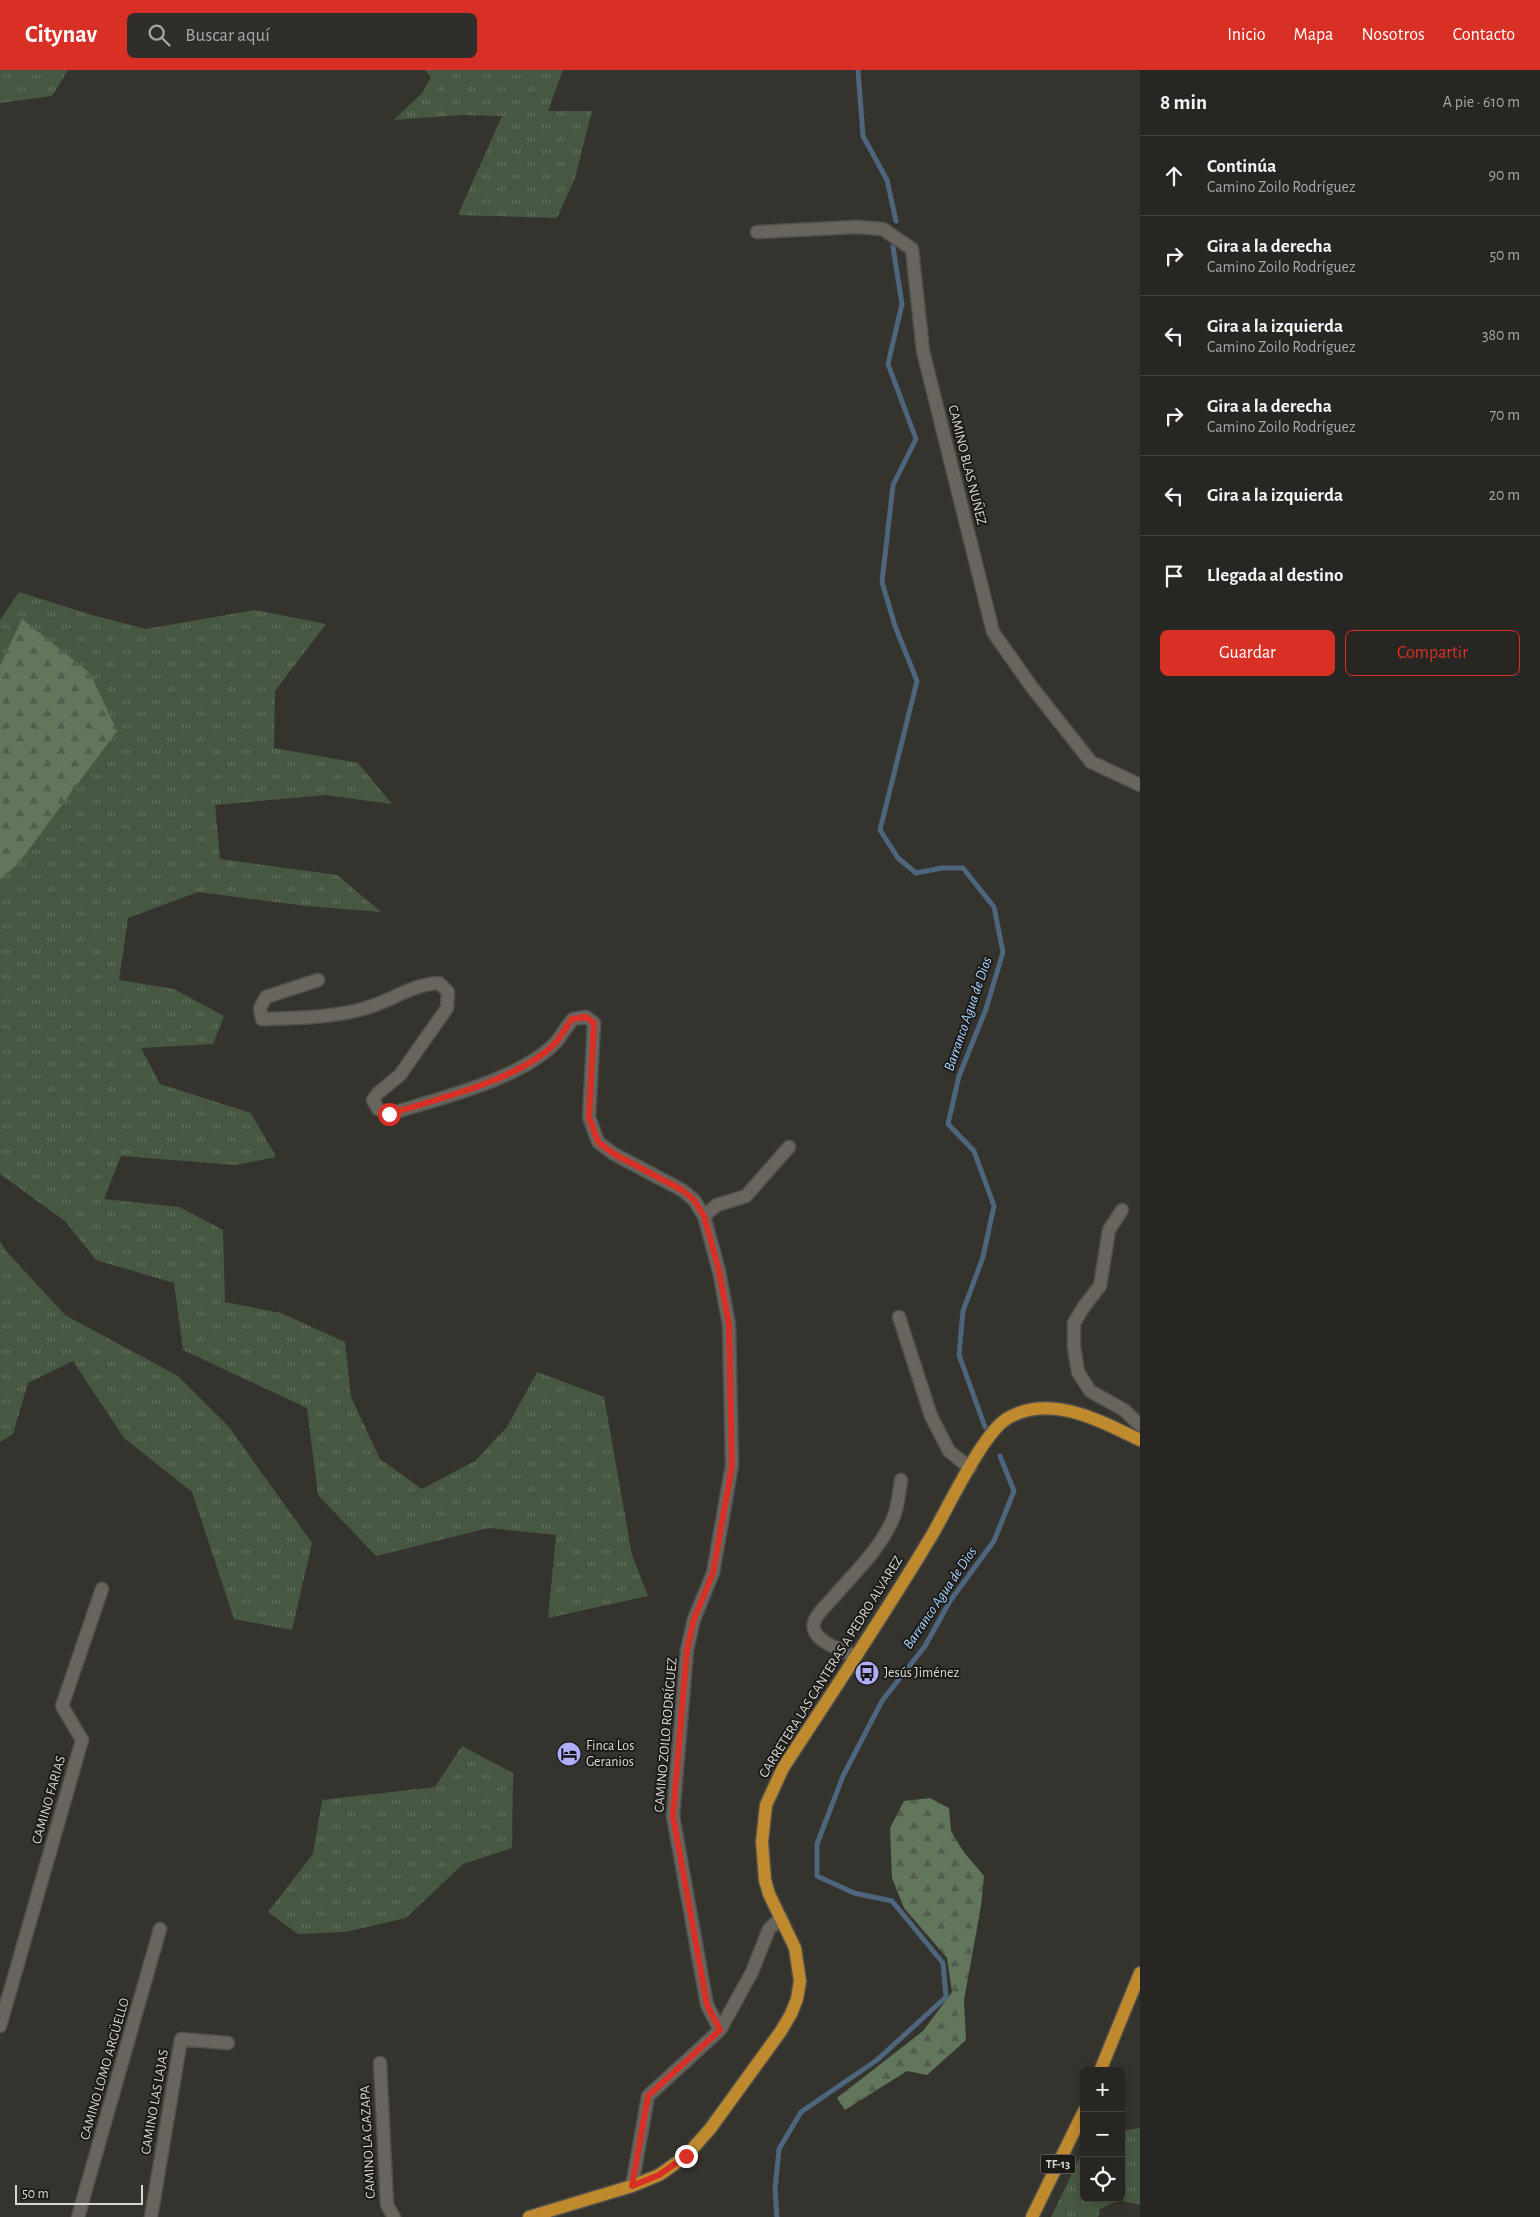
<!DOCTYPE html>
<html lang="es">
<head>
<meta charset="utf-8">
<style>
  :root { --surface:#282622; --page:#302e2a; --text:#f1f3f6; --muted:#a5a5a5; --line:#444340; --accent:#d93025 }
  body { margin:0; font-family:"Alegreya Sans",sans-serif; background:var(--page); color:var(--text) }
  .controls { position:absolute; right:15px; bottom:15px; display:grid; overflow:hidden; border-radius:8px; box-shadow:0 2px 8px #0003 }
  .controls button { width:45px; height:45px; display:grid; place-items:center; padding:0; border:0; border-bottom:1px solid var(--line); background:var(--surface); color:var(--text); font:25px sans-serif }
  .scale { position:absolute; left:15px; bottom:12px; width:128px; box-sizing:border-box; padding-left:5px; border:2px solid #d8d6d3; border-top:0; font-size:14px; line-height:18px; white-space:nowrap; color:#d8d6d3; -webkit-text-stroke:4px #1c1b18; paint-order:stroke }
  .stop { position:absolute; width:15px; height:15px; margin:-11px; border:4px solid #d93025; border-radius:50%; background:#fff }
  .stop.end { background:#d93025; border-color:#fff; box-shadow:0 1px 5px #0008 }
  .list { margin:0; padding:0; list-style:none }
  h2 { display:flex; justify-content:space-between; align-items:center; height:65px; margin:0; padding:0 20px; font-size:21px }
  h2 small { font-size:16px; font-weight:400; color:var(--muted) }
  .list li { display:grid; grid-template-columns:32px 1fr auto; gap:15px; align-items:center; box-sizing:border-box; height:80px; padding:0 20px; border-top:1px solid var(--line) }
  .list b { display:block; font-size:19px; white-space:nowrap }
  .list p { margin:0; font-size:16px; white-space:nowrap; color:var(--muted) }
  .list em { font-size:16px; font-style:normal; color:var(--muted) }
  .actions { display:flex; gap:10px; padding:15px 20px }
  .actions a { flex:1; padding:11px 0; border:1px solid var(--accent); border-radius:8px; text-align:center; font-size:18px; color:var(--accent) }
  .actions .main { background:var(--accent); color:#fff }
  .icon { flex:none; width:28px; height:28px; fill:none; stroke:currentColor; stroke-width:2; stroke-linecap:round; stroke-linejoin:round }
  .map { position:relative; flex:none; width:1140px; height:2147px; overflow:hidden }
  header { display:flex; align-items:center; gap:30px; box-sizing:border-box; height:70px; padding:0 25px; background:var(--accent); color:#fff }
  header strong { font-size:24px }
  nav { display:flex; gap:28px; margin-inline-start:auto; font-size:18px }
  .search { width:350px; height:45px; background:var(--page); display:flex; align-items:center; gap:12px; box-sizing:border-box; padding:0 18px; border-radius:8px; color:var(--muted); font-size:19px }
  main { display:flex }
  aside { flex:1; background:var(--surface) }
  .map>svg:first-child { display:block }
</style>
</head>
<body>
<header>
<strong>Citynav</strong>
<div class="search"><svg class="icon" aria-label="search" viewBox="0 0 24 24"><circle cx="10" cy="10" r="6"/><path d="M15 15l6 6"/></svg>Buscar aquí</div>
<nav><a>Inicio</a><a>Mapa</a><a>Nosotros</a><a>Contacto</a></nav>
</header>
<main>
<div class="map">
<svg width="1140" height="2147" viewBox="0 0 1140 2147">
  <defs>
    <pattern id="grass-tufts" width="24" height="20" patternUnits="userSpaceOnUse" patternTransform="scale(1.25)"><rect width="24" height="20" fill="#475842"/><path d="M3 7l-1-3M5 7V3M7 7l1-3M15 17l-1-3M17 17v-4M19 17l1-3" fill="none" stroke="#616f5c"/></pattern>
    <pattern id="forest-firs" width="22" height="20" patternUnits="userSpaceOnUse" patternTransform="scale(1.25)"><rect width="22" height="20" fill="#61765b"/><path d="M5 1l3.5 6h-7zM16 11l3.5 6h-7z" fill="#535e4e"/></pattern>
  </defs>
  <rect width="100%" height="100%" fill="#35332d"/>
  <!-- grass -->
  <path fill="url(#grass-tufts)" d="M0 0H68L52 26 0 33Z
    M425 0H563L548 41H592L575 108 557 148 458 145 502 46 461 45 394 50 422 23 431 7Z
    M19 522 92 545 146 559 255 540 326 554 275 621 274 678 358 693 392 734 325 725 215 735 220 789 337 805 381 842 306 836 198 822 128 848 119 910 174 919 224 946 213 974 141 978 160 1014 251 1043 276 1087 236 1095 121 1086 104 1129 179 1137 223 1160 225 1232 281 1243 345 1272 351 1327 380 1389 422 1419 475 1391 507 1357 537 1302 604 1327 632 1485 648 1526 548 1548 556 1465 488 1458 376 1486 318 1425 307 1338 183 1280 174 1213 96 1190 65 1151 0 1104V550Z
    M0 1171 5 1180 65 1245 178 1306 229 1357 312 1473 292 1560 234 1549 192 1422 124 1368 73 1291 28 1313 13 1364 0 1372Z
    M462 1676 513 1703 512 1778 463 1794 406 1848 345 1862 298 1864 268 1842 313 1784 322 1730 435 1717Z
    M1140 2058V2135L1119 2130 1100 2139 1098 2147H1051L1084 2079V2128H1121V2061Z"/>
  <!-- forest -->
  <path fill="url(#forest-firs)" d="M22 549 90 603 117 661 18 794 0 809V596Z
    M930 1728 949 1738 951 1761 963 1781 984 1806 981 1836 964 1930 966 1970 927 2005 907 2001 845 2040 837 2028 923 1961 952 1922 947 1888 904 1838 892 1808 890 1758 904 1731Z"/>
  <g fill="none" stroke-linecap="round" stroke-linejoin="round">
    <!-- stream -->
    <path stroke="#4d657d" stroke-width="5" d="M858 0 863 66 887 110 896 151
      M893 177 902 234 888 294 916 369 893 415 882 512 895 556 917 611 880 760 898 788 916 803 942 798H963L994 837 1003 882 986 939 959 1006 948 1054 974 1081 994 1136 983 1187 963 1241 959 1285 985 1357
      M777 2147 775 2120 779 2079 801 2042 877 1990 946 1927 943 1893 892 1831 854 1823 817 1806V1774L843 1706 882 1631 925 1576 950 1531 994 1471 1014 1421 1000 1386"/>
    <defs>
      <path id="minor" d="M757 162 856 157 883 159 912 179 923 281 993 562 1031 616 1091 692 1140 715
        M318 910 266 927 260 938 262 949C297 948 332 948 366 938 391 931 413 914 439 913L448 922 447 938 400 1005 378 1023 373 1030 378 1039 389 1044C437 1029 523 1009 557 971 562 964 567 956 573 949L586 947 594 953 589 1047 598 1072 614 1084 682 1120 694 1130 704 1146 719 1201 729 1255 732 1395 713 1503 694 1549 687 1580 673 1746 707 1935 720 1960 648 2026 632 2116
        M1122 1140 1109 1160 1100 1216 1085 1235 1074 1253V1277L1078 1302 1090 1321 1124 1340 1140 1355
        M704 1146 717 1135 746 1126 789 1077
        M899 1247 931 1346 949 1381 970 1398
        M855 1586C843 1580 817 1573 814 1559 811 1549 824 1538 831 1530 852 1505 878 1482 892 1451 898 1439 899 1424 901 1410
        M0 1956 82 1670 62 1636 102 1519
        M720 1960 752 1902 769 1859 781 1848
        M380 1993 387 2135 394 2147
        M78 2147 160 1859
        M151 2147 181 1969 228 1973"/>
      <path id="major" d="M1100 2001 1140 1903
        M529 2147 632 2116 659 2105 686 2086 710 2059 781 1961 791 1944 797 1929 800 1911 795 1878 769 1824 765 1810 762 1772 766 1735 783 1698C833 1621 885 1544 932 1465 948 1438 983 1362 1008 1348 1051 1323 1100 1351 1140 1370
        M1032 2147 1084 2041"/>
    </defs>
    <!-- minor casing -->
    <use href="#minor" stroke="#514f4b" stroke-width="15"/>
    <!-- major casing -->
    <use href="#major" stroke="#514f4b" stroke-width="15"/>
    <!-- minor -->
    <use href="#minor" stroke="#68655f" stroke-width="12"/>
    <!-- major -->
    <use href="#major" stroke="#bf8a2e" stroke-width="12"/>
  </g>
  <g fill="none" stroke-linecap="round" stroke-linejoin="round">
    <!-- route -->
    <path stroke="#d93025" stroke-width="6" d="M389 1044C436 1029 524 1009 557 971 562 964 567 956 572 949L586 947 594 953 589 1047 598 1072 614 1084 682 1120 694 1130 704 1146 719 1201 729 1255 732 1396 713 1503 694 1549 687 1580 673 1746 707 1935 720 1960 648 2026 632 2116 659 2105 686 2086"/>
  </g>
  <!-- icons -->
  <defs>
    <symbol id="bus-disc" viewBox="-11 -11 22 22"><circle r="9.5" fill="#afaefa" stroke="#1c1b18"/><path d="M-5-6H5V4H4V6H2V4H-2V6H-4V4H-5ZM-3.5-4V0h7V-4ZM-3.5 1.2v1.5H-2V1.2ZM2 1.2v1.5H3.5V1.2Z" fill="#111"/></symbol>
    <symbol id="hotel-disc" viewBox="-11 -11 22 22"><circle r="9.5" fill="#afaefa" stroke="#1c1b18"/><path d="M-6-4.5h1.5V1H6V5H4.5V3h-9V5H-6ZM-4 0a1.8 1.8 0 1 1 3.6 0ZM.5 0V-2.5h3Q6-2.5 6 0Z" fill="#111"/></symbol>
  </defs>
  <g fill-rule="evenodd">
    <use href="#bus-disc" x="853" y="1589" width="28" height="28"/>
    <use href="#hotel-disc" x="555" y="1670" width="28" height="28"/>
  </g>
  <g text-anchor="middle" dominant-baseline="central" stroke-width="4" stroke-linejoin="round" paint-order="stroke">
    <!-- shield labels -->
    <rect fill="#1c1b18" stroke="#a09e9b" stroke-width="1" x="1040.5" y="2084.5" width="35" height="19" rx="4"/>
    <g font-size="12" font-weight="bold" fill="#d8d6d3">
      <text x="1058" y="2094">TF-13</text>
    </g>
    <!-- street labels -->
    <g font-size="14" fill="#d8d6d3" stroke="#1c1b18">
      <text transform="translate(967 395) rotate(76)">CAMINO BLAS NUÑEZ</text>
      <text transform="translate(831 1597) rotate(-58)">CARRETERA LAS CANTERAS A PEDRO ALVAREZ</text>
      <text transform="translate(666 1665) rotate(-85)">CAMINO ZOILO RODRÍGUEZ</text>
      <text transform="translate(49 1730) rotate(-74)">CAMINO FARIAS</text>
      <text transform="translate(105 1999) rotate(-74)">CAMINO LOMO ARGÜELLO</text>
      <text transform="translate(155 2032) rotate(-80)">CAMINO LAS LAJAS</text>
      <text transform="translate(368 2072) rotate(-93)">CAMINO LA GAZAPA</text>
    </g>
    <!-- poi labels -->
    <g font-size="14" fill="#d8d6d3" stroke="#1c1b18" text-anchor="start">
      <text x="884" y="1603">Jesús Jiménez</text>
      <text x="586" y="1676">Finca Los<tspan x="586" dy="16">Geranios</tspan></text>
    </g>
    <!-- water labels -->
    <g font-size="15" font-style="italic" fill="#a5d2fe" stroke="#1c1b18">
      <text transform="translate(968 944) rotate(-71)">Barranco Agua de Dios</text>
      <text transform="translate(940 1528) rotate(-56)">Barranco Agua de Dios</text>
    </g>
  </g>
</svg>
<div class="controls">
<button>+</button>
<button>−</button>
<button><svg class="icon" aria-label="locate" viewBox="0 0 24 24"><circle cx="12" cy="12" r="6"/><path d="M12 2v4M12 18v4M2 12h4M18 12h4"/></svg></button>
</div>
<div class="scale">50 m</div>
<div class="stop" style="left:389px;top:1044px"></div>
<div class="stop end" style="left:686px;top:2086px"></div>
</div>
<aside>
<h2>8 min<small>A pie · 610 m</small></h2>
<ul class="list">
<li><svg class="icon" aria-label="ahead" viewBox="0 0 24 24"><path d="M12 20V5M6 11l6-6 6 6"/></svg><div><b>Continúa</b><p>Camino Zoilo Rodríguez</p></div><em>90 m</em></li>
<li><svg class="icon" aria-label="right" viewBox="0 0 24 24"><path d="M7 20v-9h11M14 6l5 5-5 5"/></svg><div><b>Gira a la derecha</b><p>Camino Zoilo Rodríguez</p></div><em>50 m</em></li>
<li><svg class="icon" aria-label="left" viewBox="0 0 24 24"><path d="M17 20v-9H6M10 6l-5 5 5 5"/></svg><div><b>Gira a la izquierda</b><p>Camino Zoilo Rodríguez</p></div><em>380 m</em></li>
<li><svg class="icon" aria-label="right" viewBox="0 0 24 24"><path d="M7 20v-9h11M14 6l5 5-5 5"/></svg><div><b>Gira a la derecha</b><p>Camino Zoilo Rodríguez</p></div><em>70 m</em></li>
<li><svg class="icon" aria-label="left" viewBox="0 0 24 24"><path d="M17 20v-9H6M10 6l-5 5 5 5"/></svg><div><b>Gira a la izquierda</b></div><em>20 m</em></li>
<li><svg class="icon" aria-label="arrive" viewBox="0 0 24 24"><path d="M6 21V4h12l-3 4 3 4H6"/></svg><div><b>Llegada al destino</b></div></li>
</ul>
<div class="actions"><a class="main">Guardar</a><a>Compartir</a></div>
</aside>
</main>
</body>
</html>
